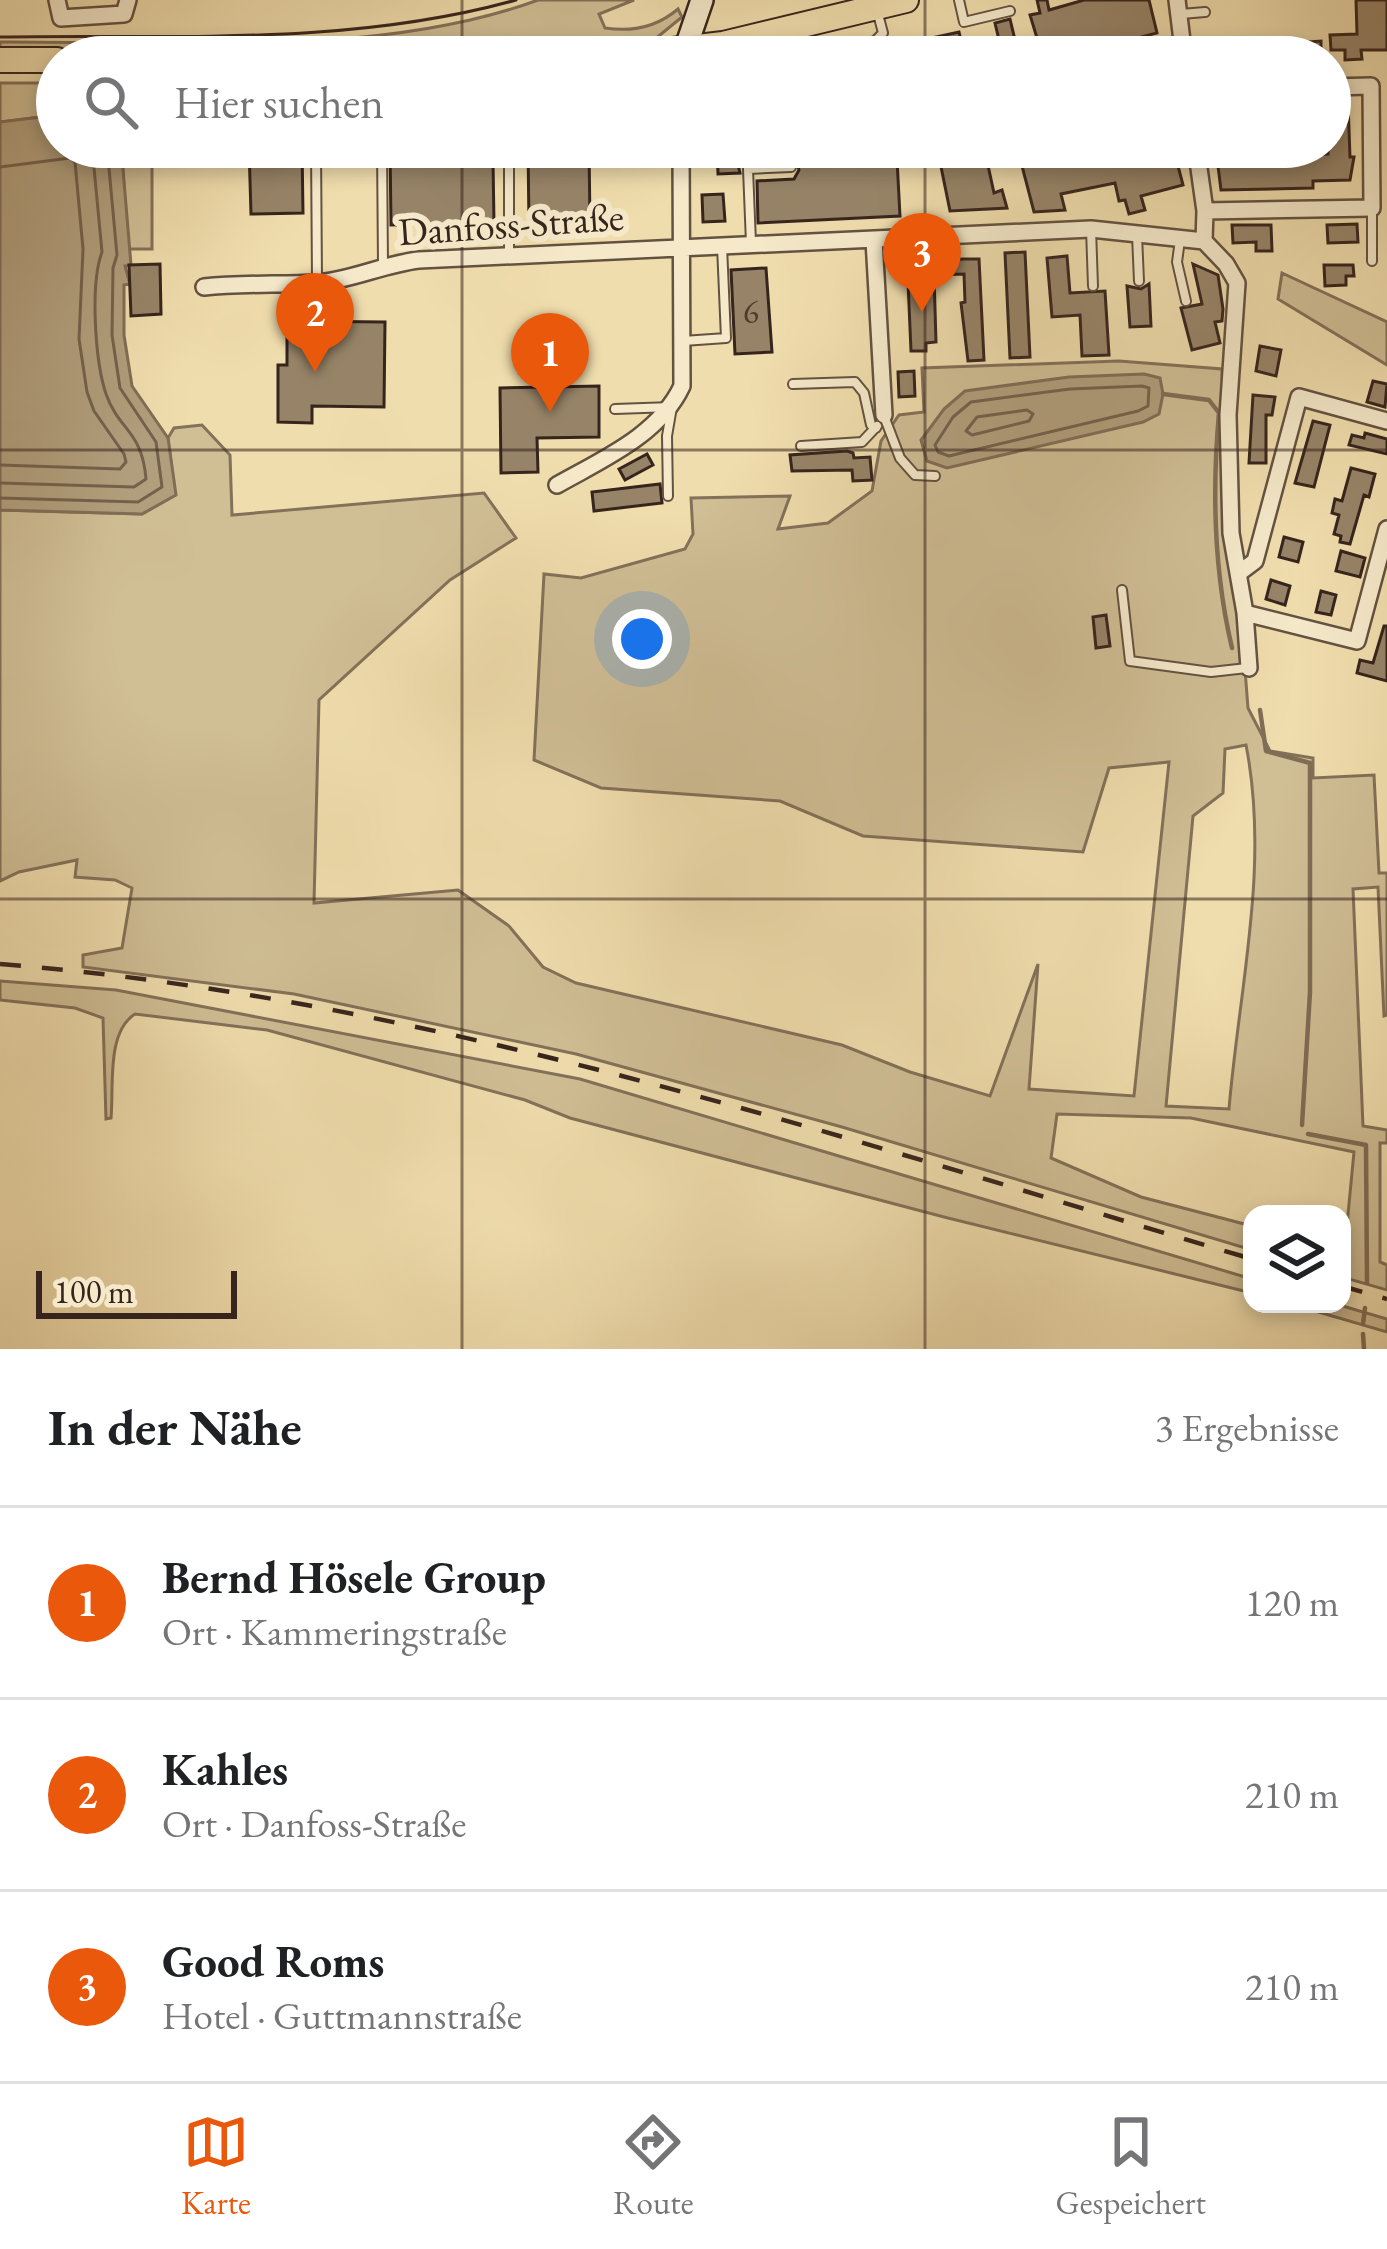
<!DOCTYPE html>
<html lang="de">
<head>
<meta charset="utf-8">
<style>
  :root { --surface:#fff; --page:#f2f2f2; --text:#202124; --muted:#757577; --line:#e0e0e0; --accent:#ea580c }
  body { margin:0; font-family:"EB Garamond",serif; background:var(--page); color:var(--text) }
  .controls { position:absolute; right:36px; bottom:36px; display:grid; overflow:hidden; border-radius:24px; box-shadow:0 6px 18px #0003 }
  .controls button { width:108px; height:108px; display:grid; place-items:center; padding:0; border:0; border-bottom:3px solid var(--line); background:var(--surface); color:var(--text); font:60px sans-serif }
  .scale { position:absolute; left:36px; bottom:30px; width:201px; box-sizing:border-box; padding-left:12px; border:6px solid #36241d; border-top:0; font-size:33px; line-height:42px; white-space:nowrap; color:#36241d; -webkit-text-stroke:9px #f5e9ca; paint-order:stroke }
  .you { position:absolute; left:642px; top:639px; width:42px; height:42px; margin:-30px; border:9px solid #fff; border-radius:50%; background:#1a73e8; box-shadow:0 0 0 18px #1a73e833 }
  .badge { display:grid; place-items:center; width:78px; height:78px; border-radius:50%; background:var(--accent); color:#fff; font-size:39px; font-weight:700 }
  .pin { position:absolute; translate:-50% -99px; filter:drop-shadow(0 3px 6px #0008) }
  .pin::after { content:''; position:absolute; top:63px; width:42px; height:36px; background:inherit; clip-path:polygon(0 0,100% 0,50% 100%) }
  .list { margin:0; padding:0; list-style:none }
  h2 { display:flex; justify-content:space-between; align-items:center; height:156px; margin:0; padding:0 48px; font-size:51px }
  h2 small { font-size:39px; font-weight:400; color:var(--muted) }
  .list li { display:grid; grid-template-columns:78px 1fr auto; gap:36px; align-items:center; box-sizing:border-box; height:192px; padding:0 48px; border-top:3px solid var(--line) }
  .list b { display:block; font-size:45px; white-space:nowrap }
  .list p { margin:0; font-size:39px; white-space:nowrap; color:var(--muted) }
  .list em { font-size:39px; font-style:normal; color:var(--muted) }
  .icon { flex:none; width:66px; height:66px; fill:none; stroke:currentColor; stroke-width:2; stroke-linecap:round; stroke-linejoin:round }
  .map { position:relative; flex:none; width:1387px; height:1349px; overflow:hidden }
  .search { position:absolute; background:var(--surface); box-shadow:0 6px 18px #0003; left:36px; right:36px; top:36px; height:132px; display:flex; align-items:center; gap:30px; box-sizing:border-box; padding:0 42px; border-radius:66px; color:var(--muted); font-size:45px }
  .sheet { height:732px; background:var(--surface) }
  nav { display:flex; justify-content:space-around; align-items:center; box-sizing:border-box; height:168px; border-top:3px solid var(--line); background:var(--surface); font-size:33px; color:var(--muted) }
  nav a { display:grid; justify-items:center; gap:6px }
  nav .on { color:var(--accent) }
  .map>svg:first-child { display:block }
</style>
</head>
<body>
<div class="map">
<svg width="1387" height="1349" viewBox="0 0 1387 1349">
  <rect width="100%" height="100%" fill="#f0ddad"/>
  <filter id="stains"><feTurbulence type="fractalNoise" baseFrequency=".00167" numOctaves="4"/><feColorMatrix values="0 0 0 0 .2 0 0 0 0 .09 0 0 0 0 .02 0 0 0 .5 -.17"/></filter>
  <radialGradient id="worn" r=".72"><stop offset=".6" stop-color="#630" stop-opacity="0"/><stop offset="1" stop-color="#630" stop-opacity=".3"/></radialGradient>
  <!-- green -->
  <path fill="#d0be95" stroke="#837159" stroke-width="3" fill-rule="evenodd" d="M538 0H634L599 14 605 28C631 32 657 27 678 9L682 17 649 44 599 47 0 53V42C170 41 378 59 538 0Z
    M0 83H57V115L0 122Z
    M118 147H152V249H128L122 157Z
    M1282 273 1387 322V365L1278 299Z
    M1119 361 1222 369 1226 546 1243 644 1248 708 1270 751 1313 758V778L1374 775 1379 873H1387V1015L1384 1016 1378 887 1353 889 1363 1126 1387 1130V1143H1380V1262L1387 1265V1290L1342 1277 1354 1152 1191 1118 1057 1114 1051 1158 1141 1197 1252 1226V1250L842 1127 576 1054 294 994 83 967V955L122 948 132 888 115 880 75 877 77 860 19 872 0 881V510L142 514 175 495 168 438 174 428 202 425 230 455 232 515 484 493 516 538 450 580 319 700 314 903 458 890 509 926 543 967 576 983 842 1045 910 1072 990 1096 1038 964 1029 1089 1134 1096 1169 762 1109 768 1083 852 863 836 780 801 601 788 534 760 544 574 581 578 685 549 693 534 691 498 790 496 778 529 828 523 872 491 881 441 899 415 924 412 922 368ZM1246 745C1270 867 1239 988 1229 1109L1166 1106 1193 816 1223 793 1225 749Z
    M0 981 116 990 580 1079 1252 1279V1293L944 1217 570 1118 525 1100 267 1030 135 1014C106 1032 114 1088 111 1118L106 1119 103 1018 75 1008 0 1000Z
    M1291 1304H1336L1387 1319V1332Z"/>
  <!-- water -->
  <path fill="#b19e7c" stroke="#806d56" stroke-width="3" d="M57 115V147H117L122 157 131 265 125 266 130 284 124 285V335L132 386 168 438 176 495 142 514 0 510V122Z
    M1144 374 1160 378 1163 394 1159 414 1143 422 947 468 927 461 921 440 944 409 965 391 1069 377Z"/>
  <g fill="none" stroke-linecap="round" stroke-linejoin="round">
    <!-- shore -->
    <path stroke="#74614c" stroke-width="3" d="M0 167 70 158 75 162 83 249 79 339 87 392 94 411 124 454 126 462 120 469 0 465
      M1142 386 1149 388 1148 406 1138 411 949 456 938 452 935 445 953 417 971 402 1070 389Z
      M1027 410 1033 414 1029 421 972 435 966 431 977 417Z
      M0 483 134 487 146 479C142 430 119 431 106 394 95 361 90 284 102 252L92 147
      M0 498 138 502 162 487 156 442 120 388 112 335 113 268 117 255 107 147"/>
    <!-- stream -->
    <path stroke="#806d56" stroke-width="4.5" d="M1163 394 1209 400 1219 413C1212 491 1214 572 1232 648
      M1260 710 1266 751 1310 763V992L1302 1125
      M1308 1134 1366 1145 1367 1283
      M1363 1324 1365 1308
      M1363 1334 1364 1349"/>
  </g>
  <!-- building -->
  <path fill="#978468" stroke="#36241d" stroke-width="3" d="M1037 0H1047L1049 10 1084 0H1149L1157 33 1141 37 1146 57H1083L1078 39 1040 48 1030 15 1040 13Z
    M1356 0H1387V50H1361L1362 59 1345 60V50H1331L1330 35 1357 34Z
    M1010 19 1015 40 1000 44 995 23Z
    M959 32 965 57H912L909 43Z
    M1321 41V57H1205V46H1211V42H1229L1233 47Z
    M1330 102H1348L1350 157H1354L1350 180 1313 181V188L1221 190 1217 158 1328 154Z
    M249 147H302L303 213 251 214Z
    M390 147H501V160H493L494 223 391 225Z
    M528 147H589L590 224 529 225Z
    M717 147H734L740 173 718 174Z
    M776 147H912L914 160 897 159 900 216 758 223 757 181 794 179 799 170 797 162Z
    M937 147H984L994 193 1002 190 1007 208 950 211Z
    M1017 147H1160L1165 165 1177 162 1183 185 1141 196 1145 210 1129 214 1125 200 1119 201 1115 183 1061 194 1065 210 1034 212Z
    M723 194 725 221 703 222 702 195Z
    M1357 224 1358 242 1328 243 1327 225Z
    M1232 225H1271L1272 251H1256V242L1233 243Z
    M1025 252 1030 357 1010 358 1005 253Z
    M1067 256 1070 293 1105 291 1109 355 1082 356 1080 315 1052 317 1047 258Z
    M963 259H979L984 360 968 361 961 303 965 302 964 274 934 275 936 342 926 343V351H911L908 282H902V264Z
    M160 264 161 314 131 316 129 265Z
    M1193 264 1218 275 1223 309 1222 321 1215 322 1220 343 1192 350 1181 308 1202 304Z
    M1324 265H1353L1354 276H1346V285L1325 286Z
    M766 268 772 352 735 354 731 270Z
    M1149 284 1151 326 1130 327 1127 286 1141 289Z
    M287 321 385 322 384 407 312 406V423L278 422V365H287Z
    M1260 346 1281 350 1276 376 1256 371Z
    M914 371 915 396 899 397 898 372Z
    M1373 381 1387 384 1385 407 1367 402Z
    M599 386V437L537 438 538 472 501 473 500 388Z
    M1253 395 1275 397 1272 415H1266V463H1249Z
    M1313 421 1330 425 1314 487 1295 483Z
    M1365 433 1387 439V454L1349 445 1352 435 1364 438Z
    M847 451 853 453 854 458 870 457 872 480 853 481 852 470 792 471 790 455Z
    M647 454 653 465 625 480 619 469Z
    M1351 468 1375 474 1369 497 1364 495 1350 544 1340 542 1341 536 1334 534 1339 515 1332 513 1335 499 1342 501Z
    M660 484 662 503 594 511 592 492Z
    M1284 537 1303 542 1298 562 1279 557Z
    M1341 551 1365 558 1360 577 1336 571Z
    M1271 580 1290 586 1285 605 1266 599Z
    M1321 591 1336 595 1331 615 1316 612Z
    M1106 615 1110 646 1096 648 1093 617Z
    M1384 626H1387V681L1357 673 1360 660 1373 663Z"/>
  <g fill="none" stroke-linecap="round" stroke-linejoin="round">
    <defs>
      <path id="lane" d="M959 0 964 22 1010 11
        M1181 14 1205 12
        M807 57 875 41
        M876 57 875 41 883 33 878 14
        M316 147 317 281
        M382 147 383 265
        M509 147V254
        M1372 208V261
        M1091 229 1093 286
        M1137 235 1139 281
        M1180 240 1177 262 1186 301
        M751 243 748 169 791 167
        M683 341 726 338 722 246
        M793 384 855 382 864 393 871 425 876 428
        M615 409 672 407 667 436 668 496
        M884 416 900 458 915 475 935 476
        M801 446 862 442 877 426
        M1122 590 1130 661 1211 672 1247 668"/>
      <path id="street" d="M57 0 61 18 124 14 128 0
        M1177 0 1184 57
        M1196 147 1205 211 1204 241
        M1205 211 1372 208 1371 86 1330 87
        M874 240 884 415
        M204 287C242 283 280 285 317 283 352 280 384 264 419 260L1091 229 1204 241 1226 264 1237 283 1228 415 1231 533 1245 613 1249 668
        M557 485C603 459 659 435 682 386L681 147
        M1239 573 1255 561 1299 397 1387 421
        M1245 613 1357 641 1387 529"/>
      <path id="secondary" d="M685 50 702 0"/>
      <path id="primary" d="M614 57 723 44 906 0
        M0 60H57"/>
    </defs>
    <!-- lane casing -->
    <use href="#lane" stroke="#645241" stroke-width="12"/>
    <!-- street casing -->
    <use href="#street" stroke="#645241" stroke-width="20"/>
    <!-- secondary casing -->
    <use href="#secondary" stroke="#36241d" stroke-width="26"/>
    <!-- primary casing -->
    <use href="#primary" stroke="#36241d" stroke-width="28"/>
    <!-- lane -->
    <use href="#lane" stroke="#f5e9ca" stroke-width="8"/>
    <!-- street -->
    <use href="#street" stroke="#f5e9ca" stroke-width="15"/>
    <!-- secondary -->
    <use href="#secondary" stroke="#f5e9ca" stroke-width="21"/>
    <!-- primary -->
    <use href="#primary" stroke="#f0ddad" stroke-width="24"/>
    <!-- tram -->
    <path stroke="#36241d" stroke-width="3" d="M0 37C173 34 348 47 516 0"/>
    <!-- rail -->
    <path stroke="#36241d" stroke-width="4.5" stroke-dasharray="21 21" stroke-linecap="butt" d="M0 964C430 998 841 1138 1252 1259
      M1342 1286 1387 1299"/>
  </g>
  <!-- grid -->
  <path fill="none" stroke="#36241d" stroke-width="3" stroke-opacity="0.55" d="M462 0V57M925 0V57M462 147V1349M925 147V1349M0 450H1387M0 899H1387"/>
  <g text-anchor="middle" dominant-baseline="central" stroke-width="12" stroke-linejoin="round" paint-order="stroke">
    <!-- number labels -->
    <g font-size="33" fill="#4e3c30">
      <text x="751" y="311">6</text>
    </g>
    <!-- street labels -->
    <g font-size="39" fill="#36241d" stroke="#f5e9ca">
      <text transform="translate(511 224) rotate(-4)">Danfoss-Straße</text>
    </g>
  </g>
  <rect width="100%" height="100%" filter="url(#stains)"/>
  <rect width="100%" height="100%" fill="url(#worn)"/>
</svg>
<div class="controls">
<button><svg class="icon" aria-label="layers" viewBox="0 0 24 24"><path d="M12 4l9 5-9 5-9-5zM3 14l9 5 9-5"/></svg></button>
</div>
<div class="scale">100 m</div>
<div class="you"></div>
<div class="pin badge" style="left:550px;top:412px">1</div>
<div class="pin badge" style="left:315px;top:372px">2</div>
<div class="pin badge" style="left:922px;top:312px">3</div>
<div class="search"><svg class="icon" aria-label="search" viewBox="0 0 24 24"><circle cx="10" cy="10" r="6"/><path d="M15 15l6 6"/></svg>Hier suchen</div>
</div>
<section class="sheet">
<h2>In der Nähe<small>3 Ergebnisse</small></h2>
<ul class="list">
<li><span class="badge">1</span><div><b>Bernd Hösele Group</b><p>Ort · Kammeringstraße</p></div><em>120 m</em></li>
<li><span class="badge">2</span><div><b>Kahles</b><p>Ort · Danfoss-Straße</p></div><em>210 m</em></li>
<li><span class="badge">3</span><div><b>Good Roms</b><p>Hotel · Guttmannstraße</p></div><em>210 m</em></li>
</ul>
</section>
<nav>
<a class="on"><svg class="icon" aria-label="map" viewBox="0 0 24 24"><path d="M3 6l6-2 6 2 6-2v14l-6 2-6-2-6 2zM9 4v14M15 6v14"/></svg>Karte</a>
<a><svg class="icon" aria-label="directions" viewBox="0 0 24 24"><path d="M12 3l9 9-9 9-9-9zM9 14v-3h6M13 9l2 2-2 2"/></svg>Route</a>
<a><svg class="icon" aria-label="saved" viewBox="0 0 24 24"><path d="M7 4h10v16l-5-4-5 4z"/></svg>Gespeichert</a>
</nav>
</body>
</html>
